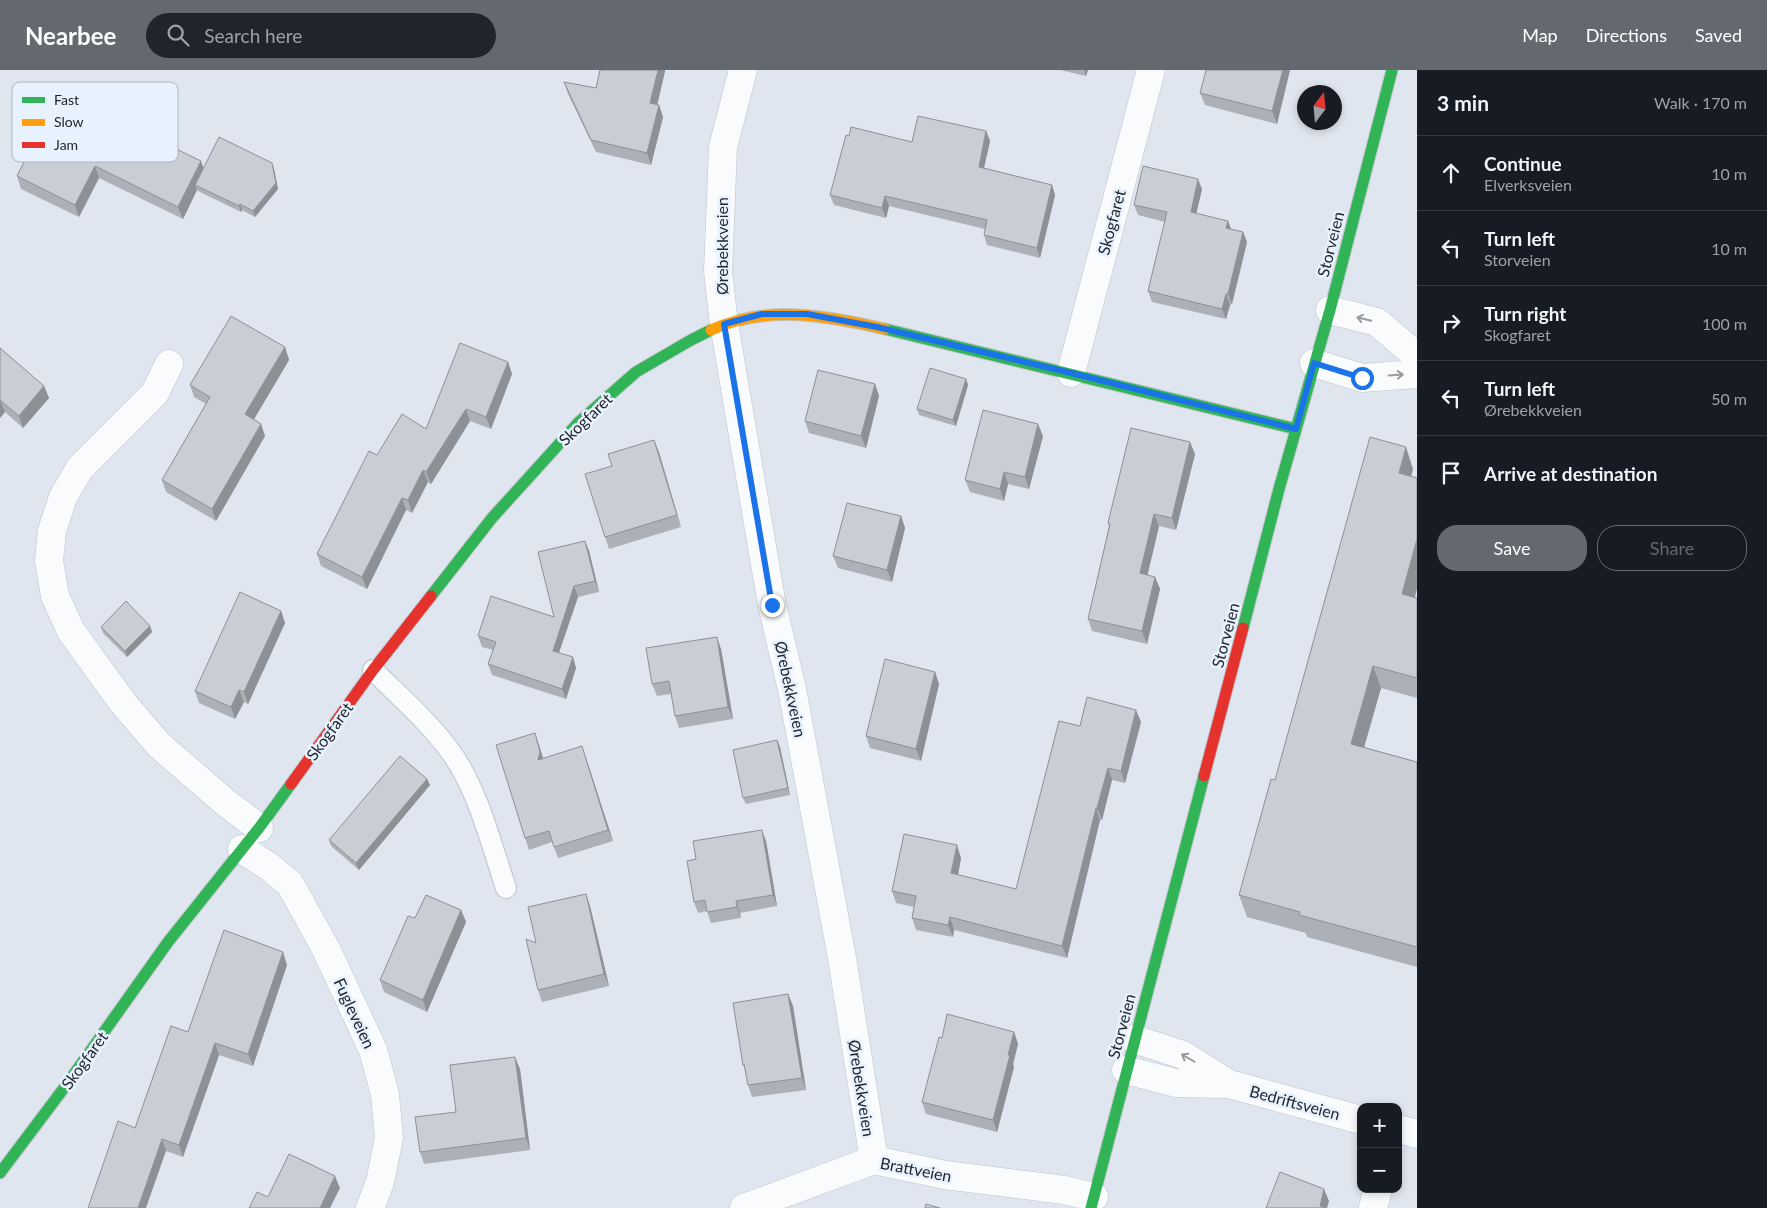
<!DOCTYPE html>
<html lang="en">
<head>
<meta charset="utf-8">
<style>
  :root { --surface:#171b24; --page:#20242c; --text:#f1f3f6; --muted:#9ea1a6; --line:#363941; --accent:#646970 }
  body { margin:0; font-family:Lato,sans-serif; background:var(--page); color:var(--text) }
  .controls { position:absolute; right:15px; bottom:15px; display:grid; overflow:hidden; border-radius:10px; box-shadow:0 2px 8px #0003 }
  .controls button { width:45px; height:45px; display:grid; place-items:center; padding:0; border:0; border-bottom:1px solid var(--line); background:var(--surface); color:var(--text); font:25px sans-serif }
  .compass { position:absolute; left:1297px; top:15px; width:45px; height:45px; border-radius:50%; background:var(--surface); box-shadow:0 2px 8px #0003; rotate:16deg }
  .stop { position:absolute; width:15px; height:15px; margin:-11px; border:4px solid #1a73e8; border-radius:50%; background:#fff }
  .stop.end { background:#1a73e8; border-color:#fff; box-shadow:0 1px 5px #0008 }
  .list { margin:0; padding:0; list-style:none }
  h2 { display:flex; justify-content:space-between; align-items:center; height:65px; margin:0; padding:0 20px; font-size:21px }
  h2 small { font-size:16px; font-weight:400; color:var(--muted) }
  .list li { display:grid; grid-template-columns:32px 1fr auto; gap:15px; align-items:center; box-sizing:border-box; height:75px; padding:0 20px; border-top:1px solid var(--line) }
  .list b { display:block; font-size:19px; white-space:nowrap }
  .list p { margin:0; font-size:16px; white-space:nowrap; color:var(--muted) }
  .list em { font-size:16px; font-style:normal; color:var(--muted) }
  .actions { display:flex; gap:10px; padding:15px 20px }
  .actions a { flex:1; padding:11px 0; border:1px solid var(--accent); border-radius:20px; text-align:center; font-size:18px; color:var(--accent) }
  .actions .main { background:var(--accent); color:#fff }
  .icon { flex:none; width:28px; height:28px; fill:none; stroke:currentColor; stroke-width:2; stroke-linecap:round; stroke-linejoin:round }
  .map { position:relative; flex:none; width:1417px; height:1138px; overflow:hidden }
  header { display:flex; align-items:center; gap:30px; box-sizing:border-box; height:70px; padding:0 25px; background:var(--accent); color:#fff }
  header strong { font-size:24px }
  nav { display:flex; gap:28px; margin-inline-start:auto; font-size:18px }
  .search { width:350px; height:45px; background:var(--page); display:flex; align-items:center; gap:12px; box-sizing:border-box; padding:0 18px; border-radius:28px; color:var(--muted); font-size:19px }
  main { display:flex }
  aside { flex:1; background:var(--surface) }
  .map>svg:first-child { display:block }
</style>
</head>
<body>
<header>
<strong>Nearbee</strong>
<div class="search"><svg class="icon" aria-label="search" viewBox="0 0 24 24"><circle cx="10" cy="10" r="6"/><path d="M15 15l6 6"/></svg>Search here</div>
<nav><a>Map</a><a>Directions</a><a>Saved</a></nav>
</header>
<main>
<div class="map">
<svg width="1417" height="1138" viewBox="0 0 1417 1138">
  <rect width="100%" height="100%" fill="#dfe6ef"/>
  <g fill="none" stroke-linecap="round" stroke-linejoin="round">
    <defs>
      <path id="lane" d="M373 600C399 626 428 651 450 681 478 719 491 774 506 818"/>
      <path id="street" d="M743 0 723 77 718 201 724 254 772 535 792 619 842 888 874 1090
        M1330 240 1377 252 1417 286
        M1314 293 1362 308 1417 304
        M169 294 155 323 80 398 63 427 52 461 49 491 55 526 71 561 123 633 159 675 225 732 259 758
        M1071 303 1151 0
        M242 779 271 798 290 814 326 879 373 980 385 1024 389 1068 380 1112 370 1138
        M1134 969 1183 985 1229 1014
        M1126 1000 1176 1013 1229 1014 1361 1050
        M1398 1059 1417 1064
        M744 1138 874 1090 945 1105 1064 1120 1094 1127
        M1373 1138 1378 1119"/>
      <path id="fast" d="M885 259 1296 359
        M431 526 492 448 578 353 636 302 691 270 711 260
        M1243 558 1279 419 1330 240 1392 0
        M0 1103 67 1014 168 872 259 758 291 714
        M1091 1138 1204 706"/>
      <path id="slow" d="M711 260C766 234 829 246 885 259"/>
      <path id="jam" d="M1204 706 1243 558
        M291 714 373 600 431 526"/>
    </defs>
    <!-- lane casing -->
    <use href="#lane" stroke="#bec4cb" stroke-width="22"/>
    <!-- street casing -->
    <use href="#street" stroke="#bec4cb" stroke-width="29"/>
    <!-- fast casing -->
    <use href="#fast" stroke="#bec4cb" stroke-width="13"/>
    <!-- slow casing -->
    <use href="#slow" stroke="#bec4cb" stroke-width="13"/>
    <!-- jam casing -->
    <use href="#jam" stroke="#bec4cb" stroke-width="13"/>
    <!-- lane -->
    <use href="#lane" stroke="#fafbfd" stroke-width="20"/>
    <!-- street -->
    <use href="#street" stroke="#fafbfd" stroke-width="28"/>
    <!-- fast -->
    <use href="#fast" stroke="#30b455" stroke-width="11"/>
    <!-- slow -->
    <use href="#slow" stroke="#ff9f0a" stroke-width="11"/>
    <!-- jam -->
    <use href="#jam" stroke="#e5322d" stroke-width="11"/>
  </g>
  <!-- wall -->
  <path fill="#adb1b7" d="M600 0H665V1L657 35H659L663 47 651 95 596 82 568 24 564 12 596 18Z
    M1060 0H1088L1086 6Z
    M1290 0 1277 54 1205 35 1200 23Z
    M59 22 201 91 203 98 272 93 274 99 278 119 255 147 242 140 241 142 198 121 197 120 183 149 99 108 79 147 21 119 17 106Z
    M986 61 990 71 984 98 1052 115 1055 125 1040 188 987 175 984 165 985 159 889 136 886 148 834 135 830 125 849 66 912 72Z
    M1202 119 1196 144 1228 151 1231 159 1243 162 1247 172 1232 234 1230 235 1226 249 1152 232 1148 221 1165 152 1138 145 1134 135Z
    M285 277 289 290 254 349 261 354 265 366 216 451 166 422 162 410 206 334 194 327 190 315Z
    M0 278 44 316 49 328 23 358 5 342 0 348Z
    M508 292 512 304 491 359 470 351 431 414 428 412 412 443 406 440 367 519 321 496 317 484 377 385 426 359Z
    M966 309 968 315 956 356 919 345 917 339Z
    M875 314 879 326 866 378 809 363 805 351Z
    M1043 366 1029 419 1008 414 1004 431 970 422 965 410Z
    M654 370 681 457 609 479 605 467 612 396Z
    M1195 384 1176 460 1159 456 1147 505 1155 507 1160 519 1147 574 1092 561 1088 549 1109 456 1108 453Z
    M1413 399 1411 406 1415 528H1417V628L1381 618 1364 677 1417 692V897L1307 867 1306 863 1247 847 1239 825 1275 710Z
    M901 446 905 458 892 512 838 498 833 486Z
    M585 471 589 481 599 522 578 527 559 583 573 587 576 598 566 629 492 605 488 594 493 580 482 577 478 566 554 547Z
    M281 541 285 553 248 634 244 632 235 649 199 633 195 621Z
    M150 556 152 562 127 587 103 563 101 557Z
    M721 579 733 649 679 658 675 646 671 624 657 626 652 614Z
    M935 602 939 614 921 691 870 678 866 666Z
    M1141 652 1125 713 1112 710 1102 750H1100L1067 888 954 860 953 867 916 860 912 848 914 837 896 833 892 821 961 788 958 805 1016 819 1080 656Z
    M777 670 780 677 790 725 746 734 743 728Z
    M539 675 543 689 586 688 613 771 558 788 552 772 529 780 525 768Z
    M427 709 430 715 359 800 331 776 329 770Z
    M766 771 777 836 740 843 741 848 711 853 707 841 698 843 694 832 696 789Z
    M590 836 609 916 542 932 538 920 536 873Z
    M461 840 466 852 427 942 384 922 380 910 415 848Z
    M287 895 253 996 219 985 183 1087 166 1081 135 1058 188 962Z
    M788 924 793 936 806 1020 752 1027 748 1015 746 1002 743 995Z
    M1014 962 1018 974 1013 994 1014 997 997 1062 926 1044 922 1032 942 968Z
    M520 999 530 1080 424 1094 420 1082 456 1042Z"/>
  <!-- shaded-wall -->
  <path fill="#8d9095" d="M658 0H665V1L655 45 650 33Z
    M1084 0H1088L1086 6Z
    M1283 0H1290L1277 54 1272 41Z
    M659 35 663 47 651 95 647 83Z
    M986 61 990 71 982 107 979 97Z
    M201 91 205 103 195 115 197 120 183 149 178 137Z
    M272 93 274 99 278 119 255 147 253 141Z
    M95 96 99 108 79 147 75 135Z
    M1198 109 1202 119 1194 153 1191 142Z
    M1052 115 1055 125 1040 188 1037 178Z
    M885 126 889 136 886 148 882 138Z
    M240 134 242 140 241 142 239 136Z
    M1228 151 1232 162 1226 158Z
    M1243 162 1247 172 1232 234 1228 224Z
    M1226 224 1230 235 1226 249 1222 239Z
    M285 277 289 290 250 356 245 344Z
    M508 292 512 304 491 359 486 347Z
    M966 309 968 315 956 356 953 350Z
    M875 314 879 326 866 378 861 366Z
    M44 316 49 328 23 358 19 346Z
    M0 330 5 342 0 348Z
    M466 339 470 351 431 414 426 402Z
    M261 354 265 366 216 451 212 439Z
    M1038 354 1043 366 1029 419 1025 407Z
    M654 370 659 382 681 457 677 445Z
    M1190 372 1195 384 1176 460 1172 448Z
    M1406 377 1413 399 1406 424 1399 403Z
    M423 400 428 412 412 443 408 430Z
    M1004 402 1008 414 1004 431 1000 419Z
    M402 428 406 440 367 519 362 507Z
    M1154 444 1159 456 1145 516 1140 503Z
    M901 446 905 458 892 512 887 500Z
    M1417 469V519L1410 546 1402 524Z
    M585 471 589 481 599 522 595 511Z
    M1155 507 1160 519 1147 574 1142 561Z
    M574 516 578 527 556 591 553 581Z
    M281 541 285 553 248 634 244 622Z
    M150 556 152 562 127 587 125 581Z
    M717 567 721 579 733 649 728 637Z
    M573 587 576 598 566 629 562 619Z
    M1373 596 1381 618 1359 695 1351 674Z
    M935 602 939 614 921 691 916 679Z
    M239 620 244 632 235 649 231 637Z
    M1136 640 1141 652 1125 713 1121 701Z
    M535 663 539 675 545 694 538 690Z
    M777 670 780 677 790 725 788 718Z
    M582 676 586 688 613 771 608 760Z
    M1108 698 1112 710 1102 750 1097 738Z
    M427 709 430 715 359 800 356 793Z
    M1096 738 1100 750 1067 888 1062 876Z
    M762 760 766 771 777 836 773 825Z
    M957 775 961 788 956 816 951 803Z
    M586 824 590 836 609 916 604 904Z
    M736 831 740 843 741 848 737 837Z
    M461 840 466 852 427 942 423 930Z
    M950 847 954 860 953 867 948 855Z
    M283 882 287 895 253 996 248 984Z
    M788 924 793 936 806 1020 802 1008Z
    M1014 962 1018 974 1013 994 1014 997 997 1062 993 1050 1008 985Z
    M215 973 219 985 183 1087 179 1075Z
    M515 987 520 999 530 1080 526 1068Z
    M162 1069 166 1081 146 1138H138Z
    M335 1106 340 1118 330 1138H320Z
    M1324 1119 1329 1131 1327 1138H1320V1136Z"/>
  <!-- building -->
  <path fill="#c9ced5" stroke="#8d9095" d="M600 0H658L650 33 659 35 647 83 591 70 564 12 596 18Z
    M1206 0H1283L1272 41 1200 23Z
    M59 22 201 91 178 137 95 96 75 135 17 106Z
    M918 46 986 61 979 97 1052 115 1037 178 984 165 987 150 885 126 882 138 830 125 846 65 849 66 851 57 912 72Z
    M219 67 272 93 276 113 253 141 240 134 239 136 195 115Z
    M1143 96 1198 109 1191 142 1228 151 1226 158 1243 162 1228 224H1226L1222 239 1148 221 1167 142 1134 135Z
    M231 246 285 277 245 344 261 354 212 439 162 410 210 327 190 315Z
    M460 273 508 292 486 347 466 339 426 402 423 400 408 430 402 428 362 507 317 484 369 381 377 385 402 344 426 359Z
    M0 278 44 316 19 346 0 330Z
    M930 298 966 309 953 350 917 339Z
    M818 300 875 314 861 366 805 351Z
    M983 340 1038 354 1025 407 1004 402 1000 419 965 410Z
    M1131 358 1190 372 1172 448 1154 444 1140 503 1155 507 1142 561 1088 549 1110 454 1108 453Z
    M1370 367 1406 377 1399 403 1417 408V469L1402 524 1417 528V608L1373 596 1351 674 1417 692V877L1299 845 1300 842 1239 825 1271 709 1275 710Z
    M654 370 677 445 605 467 585 404 612 396 608 384Z
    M847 433 901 446 887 500 833 486Z
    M585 471 595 511 574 516 553 581 573 587 562 619 488 594 496 572 478 566 491 526 554 547 538 482Z
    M240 522 281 541 244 622 239 620 231 637 195 621Z
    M126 531 150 556 125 581 101 557Z
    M717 567 728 637 675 646 669 611 652 614 646 578Z
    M885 589 935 602 916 679 866 666Z
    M1087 627 1136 640 1121 701 1108 698 1097 738H1096L1062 876 950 847 948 855 912 848 916 826 892 821 904 764 957 775 951 803 1016 819 1059 651 1080 656Z
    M535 663 540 682 538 690 582 676 608 760 554 777 549 761 525 768 496 675Z
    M777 670 788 718 743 728 733 680Z
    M400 686 427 709 356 793 329 770Z
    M762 760 773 825 736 831 737 837 707 842 705 830 694 832 687 791 696 789 693 771Z
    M586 824 604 904 538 920 526 869 536 873 528 837Z
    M426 825 461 840 423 930 380 910 408 846 415 848Z
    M224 860 283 882 248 984 215 973 179 1075 162 1069 138 1138H88L118 1051 135 1058 171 956 188 962Z
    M788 924 802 1008 748 1015 744 994 743 995 733 933Z
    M947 944 1014 962 1008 985H1010L993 1050 922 1032 939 967 942 968Z
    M515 987 526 1068 420 1082 415 1047 456 1042 450 995Z
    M289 1084 335 1106 320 1138H249L257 1122 268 1127Z
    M1280 1102 1324 1119 1320 1136 1326 1138H1266Z
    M926 1134 940 1138H925Z"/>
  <!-- one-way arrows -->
  <defs><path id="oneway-shaft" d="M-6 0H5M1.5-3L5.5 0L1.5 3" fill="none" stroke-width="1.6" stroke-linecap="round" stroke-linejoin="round" transform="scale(1.25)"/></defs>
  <g stroke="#999b9f">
    <use href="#oneway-shaft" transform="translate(1364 249) rotate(-166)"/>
    <use href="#oneway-shaft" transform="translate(1396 305) rotate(-4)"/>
    <use href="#oneway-shaft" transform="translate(1188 988) rotate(-150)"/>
  </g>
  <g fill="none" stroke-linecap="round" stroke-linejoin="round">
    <!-- route -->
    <path stroke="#1a73e8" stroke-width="6" d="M772 535 724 254 762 244H807L877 257 1071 303 1296 359 1314 293 1362 308"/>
  </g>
  <g text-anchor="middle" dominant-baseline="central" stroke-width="5" stroke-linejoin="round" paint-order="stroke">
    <!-- street labels -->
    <g font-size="16" fill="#22262c" stroke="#e8f2ff">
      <text transform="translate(1111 152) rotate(-75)">Skogfaret</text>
      <text transform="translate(1330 174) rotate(-76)">Storveien</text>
      <text transform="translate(721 176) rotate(-90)">Ørebekkveien</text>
      <text transform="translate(585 349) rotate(-44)">Skogfaret</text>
      <text transform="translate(1225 565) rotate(-75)">Storveien</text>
      <text transform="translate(791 619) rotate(78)">Ørebekkveien</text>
      <text transform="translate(329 661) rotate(-54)">Skogfaret</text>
      <text transform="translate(355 943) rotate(65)">Fugleveien</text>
      <text transform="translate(1121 956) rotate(-75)">Storveien</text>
      <text transform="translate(84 990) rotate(-54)">Skogfaret</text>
      <text transform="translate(862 1018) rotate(81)">Ørebekkveien</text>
      <text transform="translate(1295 1032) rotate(15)">Bedriftsveien</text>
      <text transform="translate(916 1099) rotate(11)">Brattveien</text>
    </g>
  </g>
  <!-- legend -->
  <rect x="12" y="12" width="166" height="80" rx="8" fill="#e8f2ff" stroke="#adb5c0" stroke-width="1"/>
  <rect x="22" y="27" width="23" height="6" fill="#30b455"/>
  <rect x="22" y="49" width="23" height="7" fill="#ff9f0a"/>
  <rect x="22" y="72" width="23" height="6" fill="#e5322d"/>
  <g font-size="14" fill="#22262c">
    <text x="54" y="35">Fast</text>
    <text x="54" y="57">Slow</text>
    <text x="54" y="80">Jam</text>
  </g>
</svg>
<div class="controls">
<button>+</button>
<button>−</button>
</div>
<svg class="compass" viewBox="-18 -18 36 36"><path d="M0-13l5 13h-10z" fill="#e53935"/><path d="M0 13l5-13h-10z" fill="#9ea1a6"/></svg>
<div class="stop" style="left:1362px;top:308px"></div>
<div class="stop end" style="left:772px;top:535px"></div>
</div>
<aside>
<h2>3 min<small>Walk · 170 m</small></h2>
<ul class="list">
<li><svg class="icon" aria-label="ahead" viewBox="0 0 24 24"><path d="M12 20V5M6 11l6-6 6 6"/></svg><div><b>Continue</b><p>Elverksveien</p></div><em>10 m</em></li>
<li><svg class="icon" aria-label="left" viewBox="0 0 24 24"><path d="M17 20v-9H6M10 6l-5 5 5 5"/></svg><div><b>Turn left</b><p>Storveien</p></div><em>10 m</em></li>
<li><svg class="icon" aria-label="right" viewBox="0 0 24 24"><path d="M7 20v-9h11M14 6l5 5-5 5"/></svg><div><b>Turn right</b><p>Skogfaret</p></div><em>100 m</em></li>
<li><svg class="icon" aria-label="left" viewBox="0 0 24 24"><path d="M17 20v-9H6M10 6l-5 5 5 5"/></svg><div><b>Turn left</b><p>Ørebekkveien</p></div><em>50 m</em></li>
<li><svg class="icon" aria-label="arrive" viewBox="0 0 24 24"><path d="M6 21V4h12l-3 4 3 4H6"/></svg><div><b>Arrive at destination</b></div></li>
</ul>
<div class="actions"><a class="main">Save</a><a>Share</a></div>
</aside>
</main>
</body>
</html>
